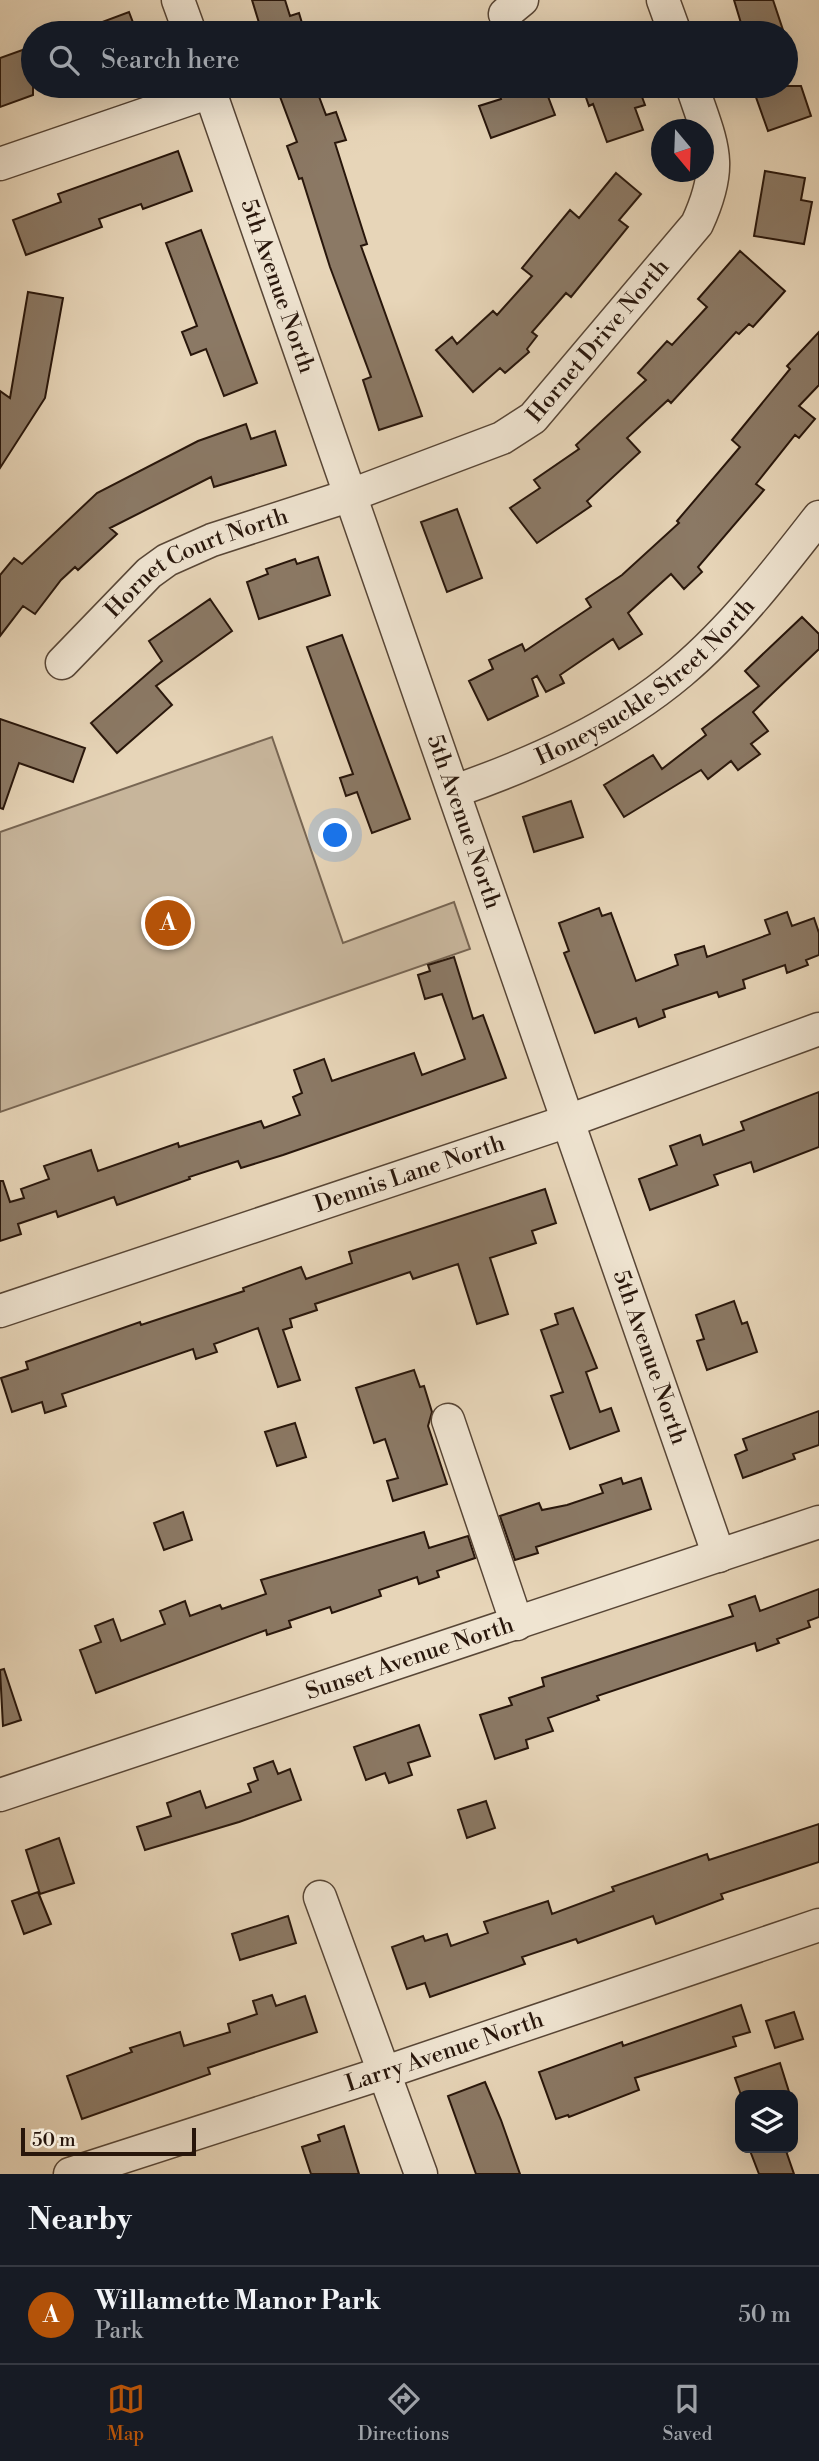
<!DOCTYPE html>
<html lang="en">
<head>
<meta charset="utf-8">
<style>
  :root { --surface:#171b24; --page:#242831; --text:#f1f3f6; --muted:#9ea1a6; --line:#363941; --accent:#b45309 }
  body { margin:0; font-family:"Libre Bodoni",serif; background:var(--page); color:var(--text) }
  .controls { position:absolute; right:21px; bottom:21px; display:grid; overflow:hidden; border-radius:14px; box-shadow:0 7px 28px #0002 }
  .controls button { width:63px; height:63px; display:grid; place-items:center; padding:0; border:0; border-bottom:2px solid var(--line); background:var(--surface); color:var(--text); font:35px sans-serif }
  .compass { position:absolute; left:651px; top:119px; width:63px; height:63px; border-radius:50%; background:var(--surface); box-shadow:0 7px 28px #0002; rotate:161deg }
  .scale { position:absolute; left:21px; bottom:18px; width:175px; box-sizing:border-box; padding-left:7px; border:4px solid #28160b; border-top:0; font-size:19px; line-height:24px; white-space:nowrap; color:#28160b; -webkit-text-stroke:5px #efe4d1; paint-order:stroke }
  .you { position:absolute; left:336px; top:836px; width:24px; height:24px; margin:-18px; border:5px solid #fff; border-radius:50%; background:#1a73e8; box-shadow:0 0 0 10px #1a73e833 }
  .badge { display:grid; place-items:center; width:46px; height:46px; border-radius:50%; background:var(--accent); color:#fff; font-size:23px; font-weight:700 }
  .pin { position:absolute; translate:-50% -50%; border:4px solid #fff; box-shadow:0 2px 7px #0006 }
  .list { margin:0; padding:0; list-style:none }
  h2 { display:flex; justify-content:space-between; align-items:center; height:91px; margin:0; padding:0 28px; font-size:30px }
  h2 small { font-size:23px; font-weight:400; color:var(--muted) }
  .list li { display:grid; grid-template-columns:46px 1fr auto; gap:21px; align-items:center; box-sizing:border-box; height:98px; padding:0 28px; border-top:2px solid var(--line) }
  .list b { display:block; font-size:26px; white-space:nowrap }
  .list p { margin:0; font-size:23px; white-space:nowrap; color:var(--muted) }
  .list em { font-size:23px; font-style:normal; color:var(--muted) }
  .icon { flex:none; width:38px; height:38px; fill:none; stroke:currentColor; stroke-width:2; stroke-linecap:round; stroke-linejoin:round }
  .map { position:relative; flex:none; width:819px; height:2174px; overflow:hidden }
  .search { position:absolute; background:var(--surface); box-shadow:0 7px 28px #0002; left:21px; right:21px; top:21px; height:77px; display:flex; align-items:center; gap:18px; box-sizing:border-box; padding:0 24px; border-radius:38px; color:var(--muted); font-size:26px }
  .sheet { height:189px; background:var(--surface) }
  nav { display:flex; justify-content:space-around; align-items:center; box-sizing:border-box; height:98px; border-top:2px solid var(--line); background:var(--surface); font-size:19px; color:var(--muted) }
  nav a { display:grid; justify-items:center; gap:4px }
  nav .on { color:var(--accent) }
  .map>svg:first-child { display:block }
</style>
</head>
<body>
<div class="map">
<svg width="819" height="2174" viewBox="0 0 819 2174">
  <rect width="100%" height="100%" fill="#e7d5b8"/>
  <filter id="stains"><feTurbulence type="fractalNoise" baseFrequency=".00286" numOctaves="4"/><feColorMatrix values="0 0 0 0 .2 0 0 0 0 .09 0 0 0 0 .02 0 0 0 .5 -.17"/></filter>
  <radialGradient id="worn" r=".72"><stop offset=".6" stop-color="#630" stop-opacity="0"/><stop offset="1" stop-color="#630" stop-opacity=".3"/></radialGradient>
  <!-- green -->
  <path fill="#c7b59b" stroke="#786653" stroke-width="2" d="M272 737 343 943 454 902 470 949 0 1112V832Z"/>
  <!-- building -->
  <path fill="#8b7965" stroke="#28160b" stroke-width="2" d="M252 0H285L290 16 299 13 305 33H248L247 30 260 26Z
    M734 0H773L784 33H744Z
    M129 12 137 33H79L78 31Z
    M28 48H33V95L0 107V58Z
    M276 86H315L326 115 336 112 346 140 335 143 367 244 361 246 422 416 379 430 363 380 371 377 330 267 302 178 299 179 287 146 297 142Z
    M509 86H544L555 115 491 138 479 106 501 99 498 90Z
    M582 86H638L645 105 635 108 643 130 607 142 593 104 589 106Z
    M752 86H801L811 116 768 131Z
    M178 151 192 191 143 209 141 204 99 219 102 227 26 255 13 220 61 202 58 194Z
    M765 171 805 178 801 200 812 202 804 244 754 236Z
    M616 173 641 194 619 220 628 227 571 297 566 293 532 332 537 336 527 349 529 352 505 373 500 368 473 392 436 350 452 337 457 344 493 311 497 315 532 276 522 268 570 210 579 218Z
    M201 230 257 383 224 396 206 349 191 355 182 332 197 326 166 243Z
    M740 251 785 291 753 327 749 324 739 334 736 332 671 403 668 400 627 438 640 452 587 501 591 506 537 543 510 508 540 488 534 480 579 449 576 445 646 380 638 373 667 341 672 345 707 307 698 299Z
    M28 292 63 298 45 398 0 468V391L10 398Z
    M819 332V385L799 406 815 419 799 438 795 435 756 484 764 490 698 567 702 572 684 589 671 574 628 613 642 634 619 649 613 639 560 675 564 683 546 692 537 676 532 679 538 696 488 720 469 681 493 669 489 660 522 644 525 651 591 607 586 599 622 575 679 523 677 521 740 447 732 440 790 369 787 366Z
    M246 424 251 439 275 431 286 465 214 487 211 477 110 528 117 534 78 570 75 567 61 580 35 614 23 606 0 636V575L14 558 22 564 97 493 198 441Z
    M457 509 482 578 447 592 421 522Z
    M318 557 330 595 259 619 247 582 268 574 266 569 295 559 297 564Z
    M210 599 232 631 156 686 172 705 117 753 91 723 162 661 149 641Z
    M802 617 819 634V649L753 712 768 731 751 744 760 754 738 770 731 761 708 779 701 770 624 817 604 785 653 755 662 769 706 735 702 729 759 686 745 671Z
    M342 635 410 819 372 833 357 792 346 796 340 778 353 774 307 647Z
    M0 719 85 748 73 782 19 763 3 809 0 808Z
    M571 801 583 837 534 852 523 817Z
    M599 908 602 916 611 913 636 981 678 965 675 955 704 946 707 957 770 934 765 920 787 912 792 926 814 918 819 933V955L806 960 808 965 787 973 785 965 743 980 745 988 719 997 717 992 663 1010 665 1017 639 1027 636 1018 595 1033 564 953 569 951 559 923Z
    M454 957 473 1019 483 1015 506 1078 283 1155 241 1168 238 1161 189 1177 190 1179 117 1205 114 1197 58 1217 56 1211 18 1224 21 1234 0 1241V1181H3L10 1202 24 1198 21 1189 49 1179 44 1166 91 1150 98 1171 178 1143 179 1147 261 1121 264 1128 300 1115 293 1097 302 1093 294 1070 324 1059 332 1081 414 1053 422 1075 465 1059 442 994 425 999 418 975 430 971 428 965Z
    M819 1092V1147L754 1172 751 1162 714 1175 718 1185 650 1210 639 1179 677 1165 670 1146 700 1135 703 1145 744 1130 741 1122Z
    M545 1189 556 1223 532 1231 536 1243 490 1258 508 1314 477 1324 458 1264 413 1279 410 1272 315 1304 317 1310 290 1319 292 1327 283 1330 300 1380 278 1387 258 1328 214 1344 217 1352 196 1359 193 1349 62 1394 66 1406 45 1413 42 1402 12 1412 1 1378 28 1369 26 1362 140 1322 141 1325 244 1291 243 1288 301 1267 306 1279 352 1263 349 1252Z
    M734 1301 742 1324 747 1322 757 1352 707 1370 697 1341 704 1339 696 1315Z
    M573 1308 597 1368 586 1372 600 1412 611 1408 619 1431 570 1449 551 1396 563 1392 541 1330 558 1324 555 1314Z
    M414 1370 420 1387 424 1386 432 1412 428 1426 447 1484 393 1501 387 1481 398 1478 385 1439 374 1443 356 1388Z
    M819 1411V1445L793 1454 795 1459 743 1478 735 1455 747 1450 743 1439Z
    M295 1423 306 1457 277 1466 265 1432Z
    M621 1478 623 1484 641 1478 651 1509 536 1547 538 1553 515 1560 500 1516 539 1503 542 1510 567 1505 603 1493 600 1485Z
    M183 1512 192 1540 164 1550 154 1523Z
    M424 1532 429 1548 468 1536 475 1558 437 1571 439 1577 419 1584 417 1577 379 1590 381 1596 332 1613 330 1607 289 1621 291 1627 267 1635 266 1630 96 1693 80 1650 101 1642 95 1626 113 1619 121 1641 165 1624 160 1611 185 1601 190 1616 220 1605 222 1609 266 1594 261 1580Z
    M819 1589V1617L808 1621 810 1627 777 1639 779 1643 757 1651 755 1643 597 1696 599 1700 548 1718 553 1731 526 1740 528 1748 495 1759 480 1715 512 1705 509 1698 544 1686 542 1678 733 1616 729 1605 755 1596 760 1611Z
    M4 1669 21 1720 3 1726 0 1670Z
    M419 1725 430 1756 408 1763 412 1775 389 1783 385 1773 366 1780 354 1747Z
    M273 1761 278 1774 290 1769 301 1800 239 1822 145 1850 137 1827 171 1816 167 1803 200 1791 206 1808 251 1792 248 1784 258 1780 254 1768Z
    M486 1801 495 1828 467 1838 458 1810Z
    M819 1824V1862L721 1894 723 1899 656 1924 653 1916 578 1943 576 1939 522 1957 525 1964 430 1997 425 1983 407 1989 392 1947 423 1936 425 1941 447 1934 451 1946 488 1933 484 1922 548 1901 552 1914 614 1891 612 1887 707 1854 709 1860Z
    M59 1838 74 1883 40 1894 26 1850Z
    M38 1892 51 1924 24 1934 12 1901Z
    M288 1916 296 1943 240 1960 232 1934Z
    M272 1995 276 2006 305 1996 317 2032 208 2068 210 2074 82 2119 67 2076 132 2052 130 2048 180 2032 184 2046 230 2032 228 2024 257 2014 253 2001Z
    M741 2005 750 2032 733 2037 736 2046 635 2078 639 2090 569 2117 568 2115 556 2119 539 2072 622 2042 623 2046Z
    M794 2012 803 2039 775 2048 766 2021Z
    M780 2063 790 2095H741L735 2078Z
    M485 2082 501 2120 520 2174H476L448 2096Z
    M344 2126 359 2174H311L302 2147 320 2141 318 2135Z
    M749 2148H785L794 2174H759Z"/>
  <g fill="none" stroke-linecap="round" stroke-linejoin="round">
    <defs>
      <g id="minor">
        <path d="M178 0 190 33"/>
        <path d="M663 0 675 33"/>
        <path d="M505 14 522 0"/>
        <path id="s1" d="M208 86 719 1556"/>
        <path d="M0 164 210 92"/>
        <path id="s2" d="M62 663 149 573 167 560 212 540 351 495 502 438 533 418 697 224C725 163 712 146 692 86"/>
        <path id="s3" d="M455 791C535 763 616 727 681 672 733 628 777 571 819 517"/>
        <path id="s4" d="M0 1311 568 1121 819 1029"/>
        <path d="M448 1420 517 1624"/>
        <path id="s5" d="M0 1795 819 1522"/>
        <path d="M320 1897 421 2174"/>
        <path id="s6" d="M70 2174 386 2072 819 1925"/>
      </g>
    </defs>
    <!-- minor casing -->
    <use href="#minor" stroke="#584636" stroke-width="35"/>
    <!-- minor -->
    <use href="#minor" stroke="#efe4d1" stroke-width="32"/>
  </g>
  <g text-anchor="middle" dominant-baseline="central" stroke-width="6" stroke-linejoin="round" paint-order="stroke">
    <!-- street labels -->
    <g font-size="23" fill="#28160b" stroke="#efe4d1">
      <text stroke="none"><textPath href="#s1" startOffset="212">5th Avenue North</textPath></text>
      <text stroke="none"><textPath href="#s2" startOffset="642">Hornet Drive North</textPath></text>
      <text stroke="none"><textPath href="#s2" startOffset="172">Hornet Court North</textPath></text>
      <text stroke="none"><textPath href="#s3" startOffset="222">Honeysuckle Street North</textPath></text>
      <text stroke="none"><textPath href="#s1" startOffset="779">5th Avenue North</textPath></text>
      <text stroke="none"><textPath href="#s4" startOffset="432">Dennis Lane North</textPath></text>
      <text stroke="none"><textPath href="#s1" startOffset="1346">5th Avenue North</textPath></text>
      <text stroke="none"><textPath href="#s5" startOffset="432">Sunset Avenue North</textPath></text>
      <text stroke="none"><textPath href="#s6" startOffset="394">Larry Avenue North</textPath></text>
    </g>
  </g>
  <rect width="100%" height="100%" filter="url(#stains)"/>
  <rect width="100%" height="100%" fill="url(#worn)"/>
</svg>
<div class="controls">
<button><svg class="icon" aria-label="layers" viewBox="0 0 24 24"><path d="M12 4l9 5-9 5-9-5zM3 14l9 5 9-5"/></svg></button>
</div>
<svg class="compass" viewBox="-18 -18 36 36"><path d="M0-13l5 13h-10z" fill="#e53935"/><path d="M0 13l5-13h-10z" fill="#9ea1a6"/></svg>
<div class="scale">50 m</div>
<div class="you"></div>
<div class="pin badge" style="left:168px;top:923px">A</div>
<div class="search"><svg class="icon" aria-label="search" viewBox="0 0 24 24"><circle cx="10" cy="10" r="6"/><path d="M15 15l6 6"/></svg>Search here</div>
</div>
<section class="sheet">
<h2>Nearby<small></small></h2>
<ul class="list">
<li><span class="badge">A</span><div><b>Willamette Manor Park</b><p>Park</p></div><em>50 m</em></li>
</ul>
</section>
<nav>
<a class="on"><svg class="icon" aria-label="map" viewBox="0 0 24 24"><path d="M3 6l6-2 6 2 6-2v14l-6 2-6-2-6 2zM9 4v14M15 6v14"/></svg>Map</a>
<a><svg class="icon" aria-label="directions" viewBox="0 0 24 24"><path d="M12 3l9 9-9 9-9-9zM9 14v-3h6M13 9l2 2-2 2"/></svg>Directions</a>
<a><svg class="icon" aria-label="saved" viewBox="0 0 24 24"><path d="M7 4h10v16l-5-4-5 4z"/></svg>Saved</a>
</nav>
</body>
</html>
